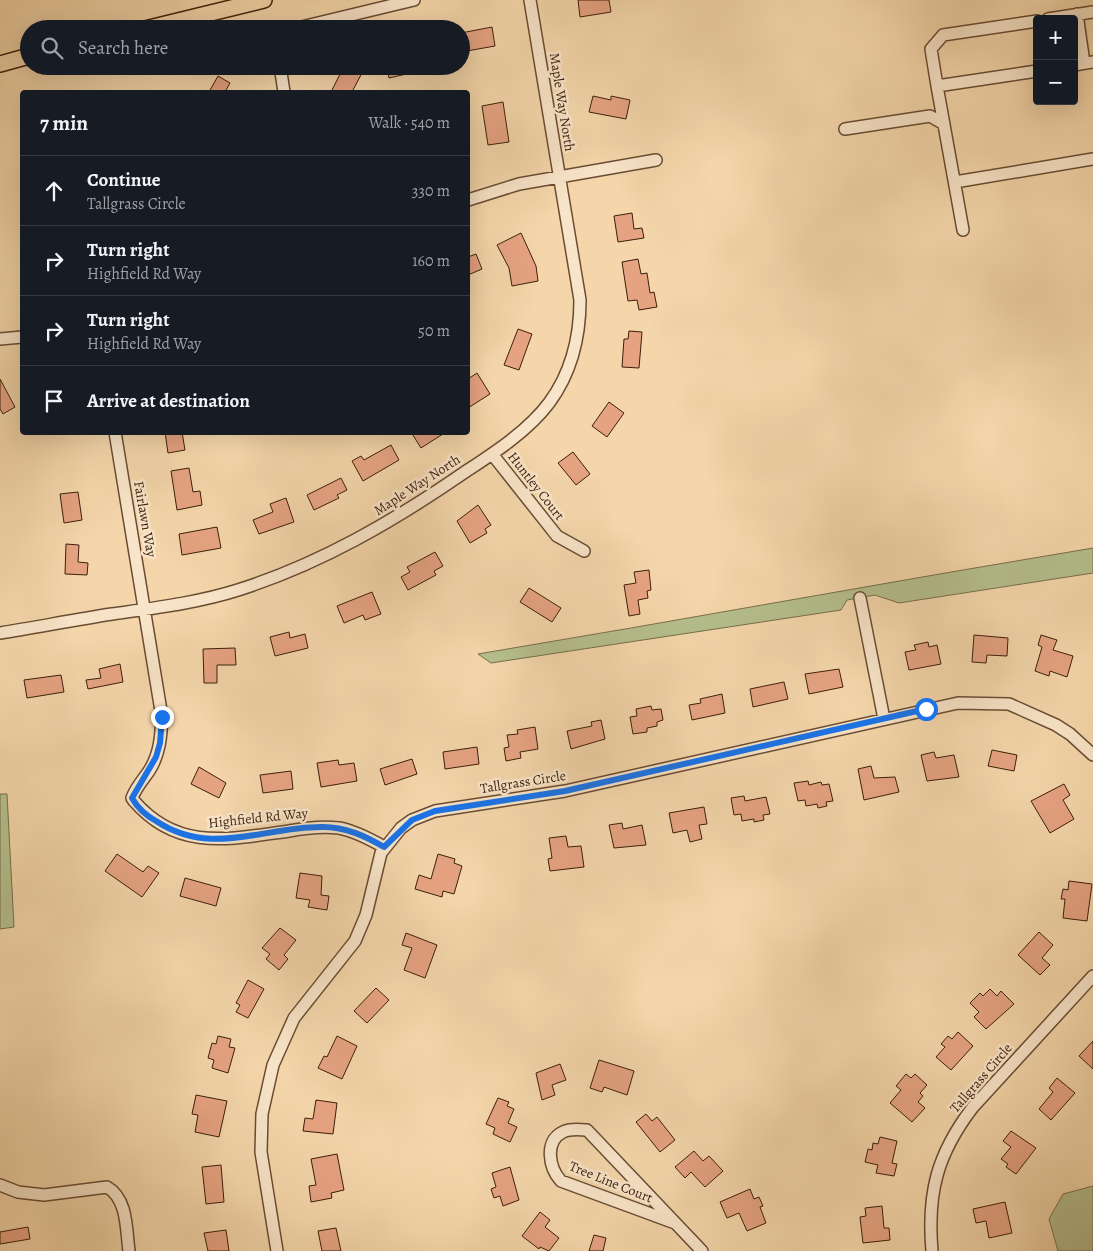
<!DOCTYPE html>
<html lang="en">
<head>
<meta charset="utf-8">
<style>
  :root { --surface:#171b24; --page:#20242c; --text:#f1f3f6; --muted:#9ea1a6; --line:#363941 }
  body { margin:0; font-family:Alegreya,serif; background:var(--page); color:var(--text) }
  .controls { position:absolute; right:15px; top:15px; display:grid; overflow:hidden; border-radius:5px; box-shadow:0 5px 20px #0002 }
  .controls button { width:45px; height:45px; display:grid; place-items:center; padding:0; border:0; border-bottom:1px solid var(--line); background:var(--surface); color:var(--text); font:25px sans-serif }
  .stop { position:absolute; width:15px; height:15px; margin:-11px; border:4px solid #1a73e8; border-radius:50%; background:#fff }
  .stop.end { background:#1a73e8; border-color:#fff; box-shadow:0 1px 5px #0008 }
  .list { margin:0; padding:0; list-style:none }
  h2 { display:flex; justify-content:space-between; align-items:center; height:65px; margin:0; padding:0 20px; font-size:21px }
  h2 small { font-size:16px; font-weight:400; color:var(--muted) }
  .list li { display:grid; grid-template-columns:32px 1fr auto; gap:15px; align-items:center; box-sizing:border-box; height:70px; padding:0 20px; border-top:1px solid var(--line) }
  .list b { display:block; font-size:19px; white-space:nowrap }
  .list p { margin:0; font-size:16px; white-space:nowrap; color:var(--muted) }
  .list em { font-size:16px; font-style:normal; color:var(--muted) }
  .icon { flex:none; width:28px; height:28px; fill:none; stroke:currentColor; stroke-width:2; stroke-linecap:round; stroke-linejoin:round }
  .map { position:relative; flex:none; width:1093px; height:1251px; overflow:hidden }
  .search { position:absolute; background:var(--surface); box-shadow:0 5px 20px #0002; left:20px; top:20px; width:450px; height:55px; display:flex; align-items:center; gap:12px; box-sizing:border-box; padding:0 18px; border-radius:28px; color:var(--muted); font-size:19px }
  .panel { position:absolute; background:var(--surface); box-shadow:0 5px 20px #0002; left:20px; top:90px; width:450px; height:345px; border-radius:5px }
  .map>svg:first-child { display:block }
</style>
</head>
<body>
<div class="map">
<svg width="1093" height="1251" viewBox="0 0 1093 1251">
  <rect width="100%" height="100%" fill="#f4d6aa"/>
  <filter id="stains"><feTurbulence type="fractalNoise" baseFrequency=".004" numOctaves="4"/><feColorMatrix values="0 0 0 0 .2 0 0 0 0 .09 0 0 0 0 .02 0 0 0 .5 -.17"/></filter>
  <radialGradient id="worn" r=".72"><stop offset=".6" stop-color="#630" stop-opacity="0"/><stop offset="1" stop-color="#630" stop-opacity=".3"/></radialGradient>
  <!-- green -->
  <path fill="#b5bf8d" stroke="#786e4c" d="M1093 548V573L899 603 875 595 847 600 841 610 491 663 478 654C683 620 887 582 1093 548Z
    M0 794H7L14 927 0 929Z
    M1093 1186V1251H1058L1049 1219 1063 1194Z"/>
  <!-- building -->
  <path fill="#e6a382" stroke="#3c1e0b" d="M578 0H609L611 12 580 17Z
    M492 27 495 46 461 52V33Z
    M344 66H358L364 69 352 92H331Z
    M387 66H423L424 70 389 78Z
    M218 76 230 83 225 92H209Z
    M593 96 611 100V96L630 100 626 119 589 112Z
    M503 102 509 142 488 145 482 106Z
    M632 213 634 229 642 228 644 238 618 242 614 216Z
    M521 233 536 266 538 281 512 286 509 268 497 245Z
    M476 254 482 269 468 275V257Z
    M638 259 641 274 647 273 650 293 654 292 657 307 639 310 637 300 628 301 622 262Z
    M518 329 532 334 519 370 504 365Z
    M629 331 642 332 639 368 622 367 624 339H628Z
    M477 373 490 394 468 408V379Z
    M0 379 15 407 3 414 0 409Z
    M609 402 624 413 607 437 592 426Z
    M165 432H182L185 450 168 453Z
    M411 432H446L421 448Z
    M391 445 399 460 363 481 352 461 361 456 364 460Z
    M573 452 590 474 576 485 558 463Z
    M189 468 193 492 200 491 202 505 177 510 171 471Z
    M341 478 347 490 337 495 339 498 314 510 307 495Z
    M78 492 82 520 64 523 60 494Z
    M286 498 294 522 259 534 253 520 273 512 270 504Z
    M478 505 491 525 485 529 487 533 470 543 457 521Z
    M217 527 221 548 182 555 179 534Z
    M66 544 79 545 78 562 88 563 87 575 65 574Z
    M435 552 443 566 434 571 436 575 408 590 401 577 410 572 407 567Z
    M649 570 651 590 647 591 648 598 638 600 640 614 629 616 624 585 636 583 634 572Z
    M529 588 561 608 552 622 520 602Z
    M372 592 381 614 365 620 363 615 344 623 337 606Z
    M289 632 290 638 305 634 308 648 275 656 270 637Z
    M974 635 1008 638 1007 656 987 655 986 663 972 662Z
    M1041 635 1057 640 1053 650 1073 656 1067 677 1050 671 1049 676 1035 671 1042 647 1038 645Z
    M928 642 929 647 937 645 941 664 909 670 905 652 916 650 914 645Z
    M235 648 236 665H217V683H204L203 649Z
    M120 664 123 682 88 689 86 680 101 678 99 669Z
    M839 669 843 687 809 694 805 674Z
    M61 675 64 692 27 698 24 680Z
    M784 682 788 699 753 707 750 689Z
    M722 694 725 713 692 720 689 705 701 703 700 699Z
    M651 706 652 710 661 709 663 720 657 722V726L647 728V732L633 734 630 717 637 716 636 709Z
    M601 720 605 739 571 749 567 731 592 726 591 722Z
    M535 727 538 749 520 752 521 758 506 761 504 748 509 747 507 735 518 734 517 730Z
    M477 747 479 764 445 769 443 752Z
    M992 750 1017 755 1014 771 988 766Z
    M934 752 936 758 954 755 959 777 927 781 921 755Z
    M412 759 417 774 385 785 380 769Z
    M338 760 339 765 354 763 357 781 321 787 317 763Z
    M871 766 874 778 895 777 899 792 864 800 858 769Z
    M199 767 226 783 219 798 191 784Z
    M291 771 293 789 263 793 260 775Z
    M808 781 809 785 821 782 822 785 829 784 833 801 826 802 827 806 818 808 817 804 806 806 805 800 798 801 794 783Z
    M1064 784 1070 795 1063 800 1074 819 1050 833 1031 801Z
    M744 796 745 801 766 797 770 814 763 815 764 820 754 822V819L742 821 741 814 734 815 731 798Z
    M704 807 707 824 699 825 702 839 690 842 687 830 673 833 669 813Z
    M622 823 623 829 642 825 646 845 614 848 609 825Z
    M566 836 568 847 581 846 584 867 550 871 548 859 552 858 549 838Z
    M117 854 143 872 148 866 159 873 142 897 105 871Z
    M438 854 455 859 454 863 462 866 454 894 443 891 442 897 415 889 419 875 431 879Z
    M300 873 322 876 321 895 329 896 327 910 308 907 310 900 296 898Z
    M185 878 221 888 216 906 180 896Z
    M1069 881 1092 884 1087 921 1063 918 1065 899H1061L1063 889 1068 890Z
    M280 928 296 940 284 955 288 959 279 970 266 959 270 954 262 948Z
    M1039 932 1053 945 1042 958 1050 965 1040 975 1018 955Z
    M406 933 437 945 425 978 404 970 412 948 402 945Z
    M248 980 264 989 248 1018 236 1012 240 1005 236 1003Z
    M376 988 389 1000 367 1023 354 1011Z
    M990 989 997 996 1001 991 1014 1004 986 1029 974 1017 979 1012 970 1003 980 993 983 996Z
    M958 1032 973 1046 951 1070 936 1057 945 1047 941 1044 948 1036 952 1039Z
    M218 1036 231 1039 229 1047 235 1048 228 1073 212 1068 214 1060 208 1058 212 1043 216 1044Z
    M337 1036 357 1046 342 1079 318 1068 324 1056 327 1057Z
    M1093 1041V1069L1079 1056Z
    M599 1060 634 1071 627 1095 604 1087 602 1092 590 1088Z
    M560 1064 566 1080 552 1085 555 1095 542 1100 536 1073Z
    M906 1074 911 1078 915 1074 927 1085 920 1093 923 1096 918 1102 925 1108 912 1122 890 1103 901 1090 896 1086Z
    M1057 1078 1075 1093 1051 1120 1039 1109 1053 1092 1049 1088Z
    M196 1095 227 1101 219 1137 195 1132 198 1115 192 1114Z
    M498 1098 509 1102 507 1106 514 1109 508 1123 517 1127 510 1142 493 1134 495 1128 486 1124Z
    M316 1100 337 1103 333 1134 303 1131 305 1118 313 1119Z
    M646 1114 652 1121 657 1117 675 1140 660 1152 636 1122Z
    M1011 1131 1036 1148 1016 1174 1006 1167 1008 1164 1001 1159 1011 1147 1003 1141Z
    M880 1137 897 1141 892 1163 897 1164 894 1176 876 1173 878 1165 865 1162 868 1149 872 1150 873 1143 878 1144Z
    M694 1151 703 1161 709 1156 723 1171 705 1187 691 1172 685 1178 675 1167Z
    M337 1154 344 1190 331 1193 332 1198 311 1202 309 1186 316 1185 311 1159Z
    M221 1165 224 1202 206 1204 202 1167Z
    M510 1167 519 1200 503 1206 500 1196 494 1198 491 1189 496 1187 492 1173Z
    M750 1189 754 1199 759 1197 763 1206 760 1207 766 1223 747 1231 739 1213 727 1218 720 1202Z
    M1005 1202 1012 1233 989 1238 986 1221 976 1223 973 1209Z
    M882 1206 884 1228H889L890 1240 863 1243 860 1217 866 1216 865 1208Z
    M540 1212 550 1220 545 1227 559 1238 549 1251 540 1247 539 1249 522 1236Z
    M28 1227 30 1239 0 1244V1232Z
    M336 1228 341 1251H322L318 1231Z
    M226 1230 229 1251H208L204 1233Z
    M594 1235 606 1238 603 1251H589Z"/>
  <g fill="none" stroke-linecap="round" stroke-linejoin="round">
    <defs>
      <path id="minor" d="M1077 14 1084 63
        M1048 19 1093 12
        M1037 21 943 35 931 49 937 86 1037 71
        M293 29 414 0
        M1074 65 1093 62
        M280 66 284 92
        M937 86 963 230
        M845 129 930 116 944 124
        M955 182 1093 159
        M468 200 519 184 656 160
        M0 339 22 337
        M115 432 162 717C161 736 160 754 149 771 143 780 136 787 132 798L134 801C178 852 230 839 289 831 305 828 322 826 339 828 355 831 370 839 384 847
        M492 454 557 536 584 551
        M860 598 884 719
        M0 633C37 627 74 620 112 614 154 608 197 603 238 590 320 564 394 521 465 472 494 453 528 431 549 403 572 372 580 337 580 300L530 0
        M0 1185 18 1192 44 1195 107 1187C128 1199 126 1230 129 1251
        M675 1223 561 1181C549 1168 544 1141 563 1132 571 1128 580 1130 587 1130L702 1251
        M277 1251 261 1152 262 1114 273 1065 294 1018 355 941 366 915 381 853 401 828 412 820 435 811 565 791 958 703 1009 704 1056 725 1070 734 1093 755
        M932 1251C927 1193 937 1154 973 1107L1093 976"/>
      <path id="major" d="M145 29 264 0
        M0 64 29 56"/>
    </defs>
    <!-- minor casing -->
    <use href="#minor" stroke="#6a4c33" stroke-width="14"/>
    <!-- major casing -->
    <use href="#major" stroke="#3c1e0b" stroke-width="18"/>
    <!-- minor -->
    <use href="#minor" stroke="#f8e4c8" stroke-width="11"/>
    <!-- major -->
    <use href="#major" stroke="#f4d6aa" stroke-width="15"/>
  </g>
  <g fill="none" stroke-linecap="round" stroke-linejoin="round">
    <!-- route -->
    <path stroke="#1a73e8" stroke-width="6" d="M162 717 160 743 156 757 132 798C137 807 147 816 156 821 212 858 264 826 323 827 346 827 365 836 384 847L412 820 435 811 565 791 926 709"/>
  </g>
  <g text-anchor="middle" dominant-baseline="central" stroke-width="5" stroke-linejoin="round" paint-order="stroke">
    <!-- street labels -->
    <g font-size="14" fill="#3c1e0b" stroke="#f8e4c8">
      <text transform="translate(562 102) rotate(81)">Maple Way North</text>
      <text transform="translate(417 485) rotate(-33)">Maple Way North</text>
      <text transform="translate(536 486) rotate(52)">Huntley Court</text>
      <text transform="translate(145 519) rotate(80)">Fairlawn Way</text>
      <text transform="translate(523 782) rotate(-9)">Tallgrass Circle</text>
      <text transform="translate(258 818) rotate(-6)">Highfield Rd Way</text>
      <text transform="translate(981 1078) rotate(-49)">Tallgrass Circle</text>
      <text transform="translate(611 1182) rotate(22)">Tree Line Court</text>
    </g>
  </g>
  <rect width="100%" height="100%" filter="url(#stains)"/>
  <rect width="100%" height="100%" fill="url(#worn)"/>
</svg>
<div class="controls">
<button>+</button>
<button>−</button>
</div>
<div class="stop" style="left:926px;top:709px"></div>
<div class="stop end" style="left:162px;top:717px"></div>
<div class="search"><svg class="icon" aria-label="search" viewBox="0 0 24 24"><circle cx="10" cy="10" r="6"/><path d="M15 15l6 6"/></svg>Search here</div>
<section class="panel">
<h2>7 min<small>Walk · 540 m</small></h2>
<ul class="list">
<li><svg class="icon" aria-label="ahead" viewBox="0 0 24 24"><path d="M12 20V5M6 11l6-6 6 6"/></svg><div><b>Continue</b><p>Tallgrass Circle</p></div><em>330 m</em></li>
<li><svg class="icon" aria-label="right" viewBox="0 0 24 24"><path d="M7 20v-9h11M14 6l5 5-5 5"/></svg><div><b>Turn right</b><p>Highfield Rd Way</p></div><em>160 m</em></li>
<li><svg class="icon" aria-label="right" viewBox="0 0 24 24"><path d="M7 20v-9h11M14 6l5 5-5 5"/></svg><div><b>Turn right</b><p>Highfield Rd Way</p></div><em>50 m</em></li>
<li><svg class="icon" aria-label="arrive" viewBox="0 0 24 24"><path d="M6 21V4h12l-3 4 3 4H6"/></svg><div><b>Arrive at destination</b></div></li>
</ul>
</section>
</div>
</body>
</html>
